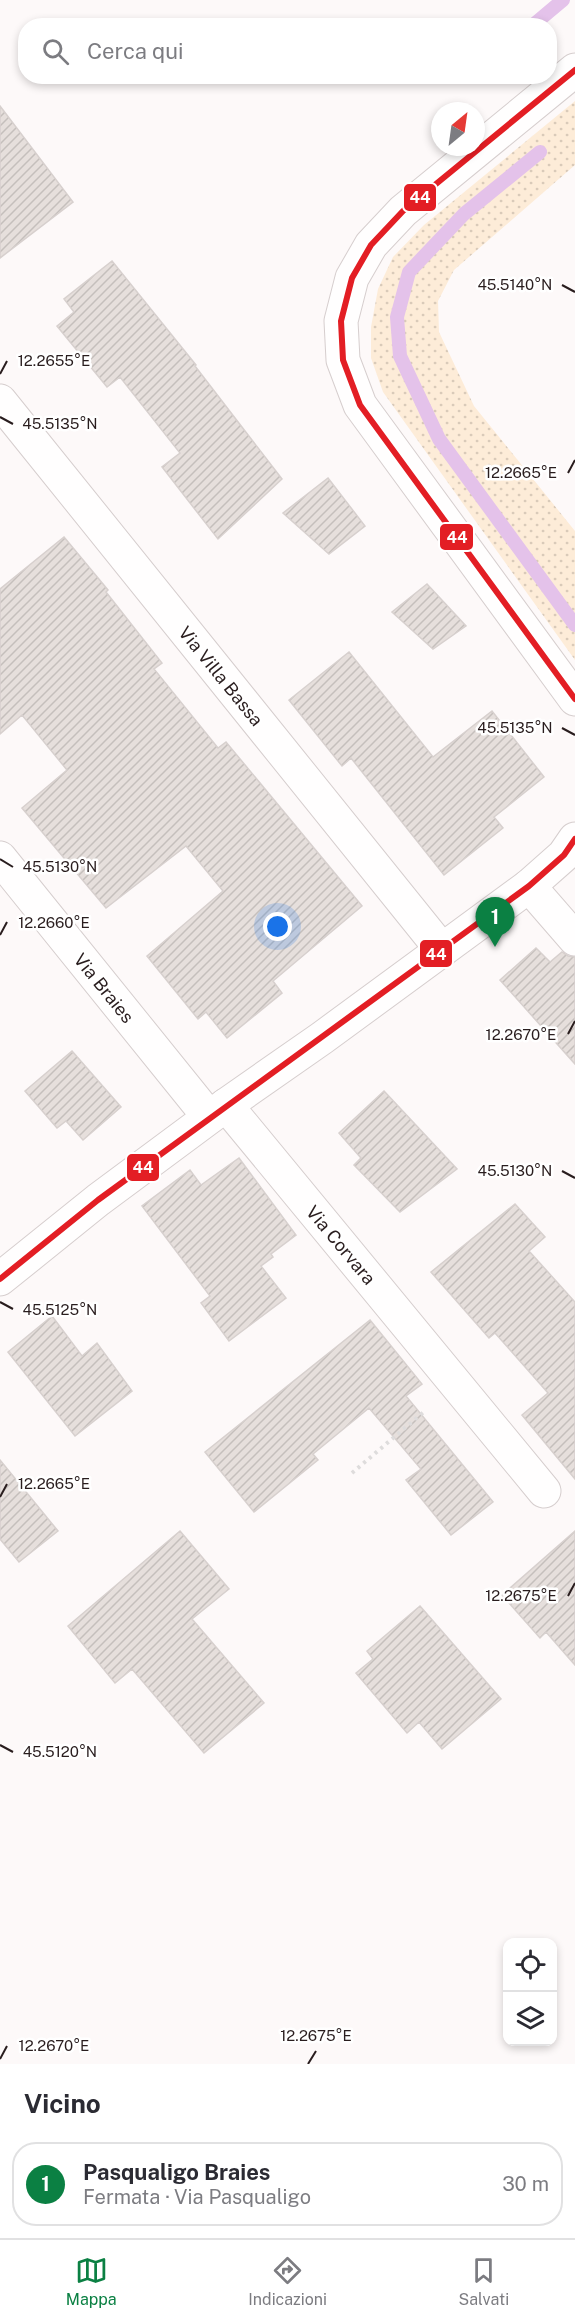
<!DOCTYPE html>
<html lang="it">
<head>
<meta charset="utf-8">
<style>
  :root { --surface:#fff; --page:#f7f7f7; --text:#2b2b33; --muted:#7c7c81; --line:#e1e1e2; --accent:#0b8043 }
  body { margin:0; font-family:"Public Sans",sans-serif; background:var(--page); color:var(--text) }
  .controls { position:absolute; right:18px; bottom:18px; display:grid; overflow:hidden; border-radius:12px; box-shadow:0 3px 9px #0003 }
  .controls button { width:54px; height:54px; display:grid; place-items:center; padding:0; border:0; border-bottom:2px solid var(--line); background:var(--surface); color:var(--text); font:30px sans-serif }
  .compass { position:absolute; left:431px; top:102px; width:54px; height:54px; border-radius:50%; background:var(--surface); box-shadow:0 3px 9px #0003; rotate:29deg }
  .you { position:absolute; left:278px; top:927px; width:21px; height:21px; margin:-15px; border:4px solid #fff; border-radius:50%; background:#1a73e8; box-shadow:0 0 0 9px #1a73e833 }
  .badge { display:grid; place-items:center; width:39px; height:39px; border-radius:50%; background:var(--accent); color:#fff; font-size:20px; font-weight:700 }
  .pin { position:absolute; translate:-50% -50px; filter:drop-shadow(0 2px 3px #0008) }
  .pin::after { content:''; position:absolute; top:32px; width:21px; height:18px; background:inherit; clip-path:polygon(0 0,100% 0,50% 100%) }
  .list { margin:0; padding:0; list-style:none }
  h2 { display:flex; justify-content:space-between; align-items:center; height:78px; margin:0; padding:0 24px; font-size:26px }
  h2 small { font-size:20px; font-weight:400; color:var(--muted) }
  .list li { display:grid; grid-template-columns:39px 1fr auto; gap:18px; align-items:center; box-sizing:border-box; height:84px; margin:0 12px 12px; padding:0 12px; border:2px solid var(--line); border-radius:24px }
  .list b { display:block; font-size:22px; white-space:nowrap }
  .list p { margin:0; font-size:20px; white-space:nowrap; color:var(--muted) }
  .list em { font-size:20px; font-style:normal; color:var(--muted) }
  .icon { flex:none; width:33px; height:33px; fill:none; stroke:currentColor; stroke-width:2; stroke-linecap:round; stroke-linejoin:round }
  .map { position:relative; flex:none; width:575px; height:2064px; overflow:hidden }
  .search { position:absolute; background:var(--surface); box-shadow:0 3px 9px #0003; left:18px; right:18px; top:18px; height:66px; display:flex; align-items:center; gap:15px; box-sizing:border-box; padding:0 21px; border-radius:24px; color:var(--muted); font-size:22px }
  .sheet { height:174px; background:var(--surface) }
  nav { display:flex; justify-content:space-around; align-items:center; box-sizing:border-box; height:84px; border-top:2px solid var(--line); background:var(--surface); font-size:16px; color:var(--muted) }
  nav a { display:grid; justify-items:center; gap:3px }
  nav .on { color:var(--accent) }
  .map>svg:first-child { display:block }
</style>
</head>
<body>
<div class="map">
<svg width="575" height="2064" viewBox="0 0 575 2064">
  <defs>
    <pattern id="grass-dots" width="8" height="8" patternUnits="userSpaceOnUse" patternTransform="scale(1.5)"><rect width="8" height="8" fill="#fdecd8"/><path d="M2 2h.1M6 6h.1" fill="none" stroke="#d9cab9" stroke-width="1.8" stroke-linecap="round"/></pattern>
    <pattern id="building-hatch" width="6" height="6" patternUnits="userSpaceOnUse" patternTransform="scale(1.5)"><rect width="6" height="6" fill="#e6dfdc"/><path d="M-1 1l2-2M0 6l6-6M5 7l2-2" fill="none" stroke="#c5bfbc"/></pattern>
  </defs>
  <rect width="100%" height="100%" fill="#fdf9f9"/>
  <!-- grass -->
  <path fill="url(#grass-dots)" d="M575 101V165L454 270 438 301 439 332 474 406 575 531V660L383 392 371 358V327L378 289 393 257 424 225Z"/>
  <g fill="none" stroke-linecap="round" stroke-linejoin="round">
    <!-- stream -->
    <path stroke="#e4c2ea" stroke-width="14" d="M532 26 563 0
      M540 152 464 214 409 272 397 317 400 356 439 439 575 625"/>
  </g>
  <!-- building -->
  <path fill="url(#building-hatch)" stroke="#d7d0ce" stroke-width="1.5" d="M0 106 73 202 0 258Z
    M112 261 196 365 195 366 282 479 218 539 162 467 180 453 120 377 107 387 57 326 74 312 64 299Z
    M328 478 365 526 329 554 283 513Z
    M64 537 108 590 106 592 162 663 154 669 218 748 226 742 362 906 273 981 282 993 227 1038 206 1012 198 1019 147 956 223 891 186 846 106 908 22 808 67 770 22 715 0 734V589Z
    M427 584 466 626 433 649 392 612Z
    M349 652 433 757 492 711 544 777 494 817 503 828 444 875 351 758 342 766 289 700Z
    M536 948 550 962 562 952 568 956 575 957V1064L500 980Z
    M72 1051 121 1107 83 1140 66 1121 57 1128 25 1091Z
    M384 1091 457 1169 400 1212 354 1165 361 1158 339 1133Z
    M239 1158 296 1235 271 1254 273 1257 261 1266 286 1298 229 1341 201 1303 210 1296 142 1206 190 1170 201 1185Z
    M515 1204 545 1237 529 1251 575 1302V1479L522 1415 548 1393 495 1333 489 1338 431 1272Z
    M52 1316 82 1356 97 1343 132 1391 75 1436 8 1352Z
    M370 1320 422 1384 406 1396 493 1502 451 1535 406 1480 421 1469 369 1408 313 1454 318 1460 254 1512 205 1452Z
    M0 1460 58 1531 19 1562 0 1539Z
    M180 1531 229 1589 192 1619 264 1703 204 1753 132 1669 115 1683 68 1626Z
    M575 1531V1665L546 1632 540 1638 502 1595Z
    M420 1606 501 1699 442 1749 419 1722 407 1733 356 1673 373 1659 367 1651Z"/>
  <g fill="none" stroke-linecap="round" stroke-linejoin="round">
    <defs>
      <path id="street" d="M0 401 442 950
        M0 858 209 1117
        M529 886 575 939
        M226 1105 544 1491"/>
      <path id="secondary" d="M575 70 403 211 371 245 352 278 341 321 343 360 360 405 575 699
        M0 1279 98 1200 226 1105 322 1038 529 886 564 855 575 839"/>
    </defs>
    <!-- street casing -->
    <use href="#street" stroke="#d6cece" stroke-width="35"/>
    <!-- secondary casing -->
    <use href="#secondary" stroke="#d6cece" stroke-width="35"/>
    <!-- path -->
    <path stroke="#dedcdc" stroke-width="4" stroke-dasharray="3 4.5" stroke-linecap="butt" d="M352 1473 426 1410"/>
    <!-- street -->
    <use href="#street" stroke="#fffefe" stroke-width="33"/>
    <!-- secondary -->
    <use href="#secondary" stroke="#fffefe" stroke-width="33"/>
    <defs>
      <path id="bus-1" d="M575 70 403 211 371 245 352 278 341 321 343 360 360 405 575 699
        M0 1279 98 1200 529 886 564 855 575 839"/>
    </defs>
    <!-- bus-1 casing -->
    <use href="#bus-1" stroke="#fff" stroke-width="10"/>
    <!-- bus-1 -->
    <use href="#bus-1" stroke="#e31e24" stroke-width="6"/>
  </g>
  <!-- ticks -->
  <path fill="none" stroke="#291d1e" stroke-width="2" d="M562 285 575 292M0 374 7 361M0 417 13 424M568 473 575 460M562 728 575 735M0 859 13 867M0 935 7 922M568 1034 575 1021M562 1171 575 1178M0 1302 13 1309M0 1497 7 1484M568 1596 575 1583M0 1745 13 1752M0 2059 7 2046M308 2064 316 2051"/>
  <g text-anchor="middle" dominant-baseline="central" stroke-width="5" stroke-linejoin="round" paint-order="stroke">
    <!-- street labels -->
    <g font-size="18" fill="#291d1e" stroke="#fff">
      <text transform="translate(221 676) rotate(51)">Via Villa Bassa</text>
      <text transform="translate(104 988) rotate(51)">Via Braies</text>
      <text transform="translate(341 1245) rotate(50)">Via Corvara</text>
    </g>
  </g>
  <g font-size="15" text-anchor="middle" fill="#291d1e" stroke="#fff" stroke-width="5" stroke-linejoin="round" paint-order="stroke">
    <text x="515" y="290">45.5140°N</text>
    <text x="54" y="366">12.2655°E</text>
    <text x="60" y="429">45.5135°N</text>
    <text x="521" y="478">12.2665°E</text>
    <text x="515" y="733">45.5135°N</text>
    <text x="60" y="872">45.5130°N</text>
    <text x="54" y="928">12.2660°E</text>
    <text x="521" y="1040">12.2670°E</text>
    <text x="515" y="1176">45.5130°N</text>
    <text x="60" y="1315">45.5125°N</text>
    <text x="54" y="1489">12.2665°E</text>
    <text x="521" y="1601">12.2675°E</text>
    <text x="60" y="1757">45.5120°N</text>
    <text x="316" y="2041">12.2675°E</text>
    <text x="54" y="2051">12.2670°E</text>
  </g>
  <g stroke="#fff" stroke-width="2">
    <rect x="403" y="183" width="34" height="29" rx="6" fill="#e31e24"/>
    <rect x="439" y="523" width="35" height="28" rx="6" fill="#e31e24"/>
    <rect x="419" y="939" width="34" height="29" rx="6" fill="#e31e24"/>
    <rect x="126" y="1153" width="34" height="29" rx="6" fill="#e31e24"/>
  </g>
  <g font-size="16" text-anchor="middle" font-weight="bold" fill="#fff">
    <text x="420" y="203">44</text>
    <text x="457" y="543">44</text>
    <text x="436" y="960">44</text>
    <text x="143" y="1173">44</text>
  </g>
</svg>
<div class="controls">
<button><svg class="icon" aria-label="locate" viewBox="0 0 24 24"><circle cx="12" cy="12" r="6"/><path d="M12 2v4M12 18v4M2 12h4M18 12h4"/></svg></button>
<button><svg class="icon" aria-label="layers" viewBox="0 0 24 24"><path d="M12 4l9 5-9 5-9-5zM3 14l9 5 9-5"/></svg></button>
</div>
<svg class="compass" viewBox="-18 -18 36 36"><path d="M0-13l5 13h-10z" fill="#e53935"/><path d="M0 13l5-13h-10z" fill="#7c7c81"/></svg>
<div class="you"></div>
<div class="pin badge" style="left:495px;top:947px">1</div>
<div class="search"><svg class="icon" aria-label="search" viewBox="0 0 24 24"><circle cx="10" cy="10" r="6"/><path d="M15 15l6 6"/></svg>Cerca qui</div>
</div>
<section class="sheet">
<h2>Vicino<small></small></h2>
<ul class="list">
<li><span class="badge">1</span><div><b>Pasqualigo Braies</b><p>Fermata · Via Pasqualigo</p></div><em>30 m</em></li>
</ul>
</section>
<nav>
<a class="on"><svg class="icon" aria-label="map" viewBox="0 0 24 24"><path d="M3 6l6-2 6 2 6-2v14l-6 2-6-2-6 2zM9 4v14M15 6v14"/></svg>Mappa</a>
<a><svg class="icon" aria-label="directions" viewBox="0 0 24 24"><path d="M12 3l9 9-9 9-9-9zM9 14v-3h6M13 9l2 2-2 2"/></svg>Indicazioni</a>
<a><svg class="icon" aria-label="saved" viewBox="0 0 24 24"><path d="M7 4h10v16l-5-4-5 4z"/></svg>Salvati</a>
</nav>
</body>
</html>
